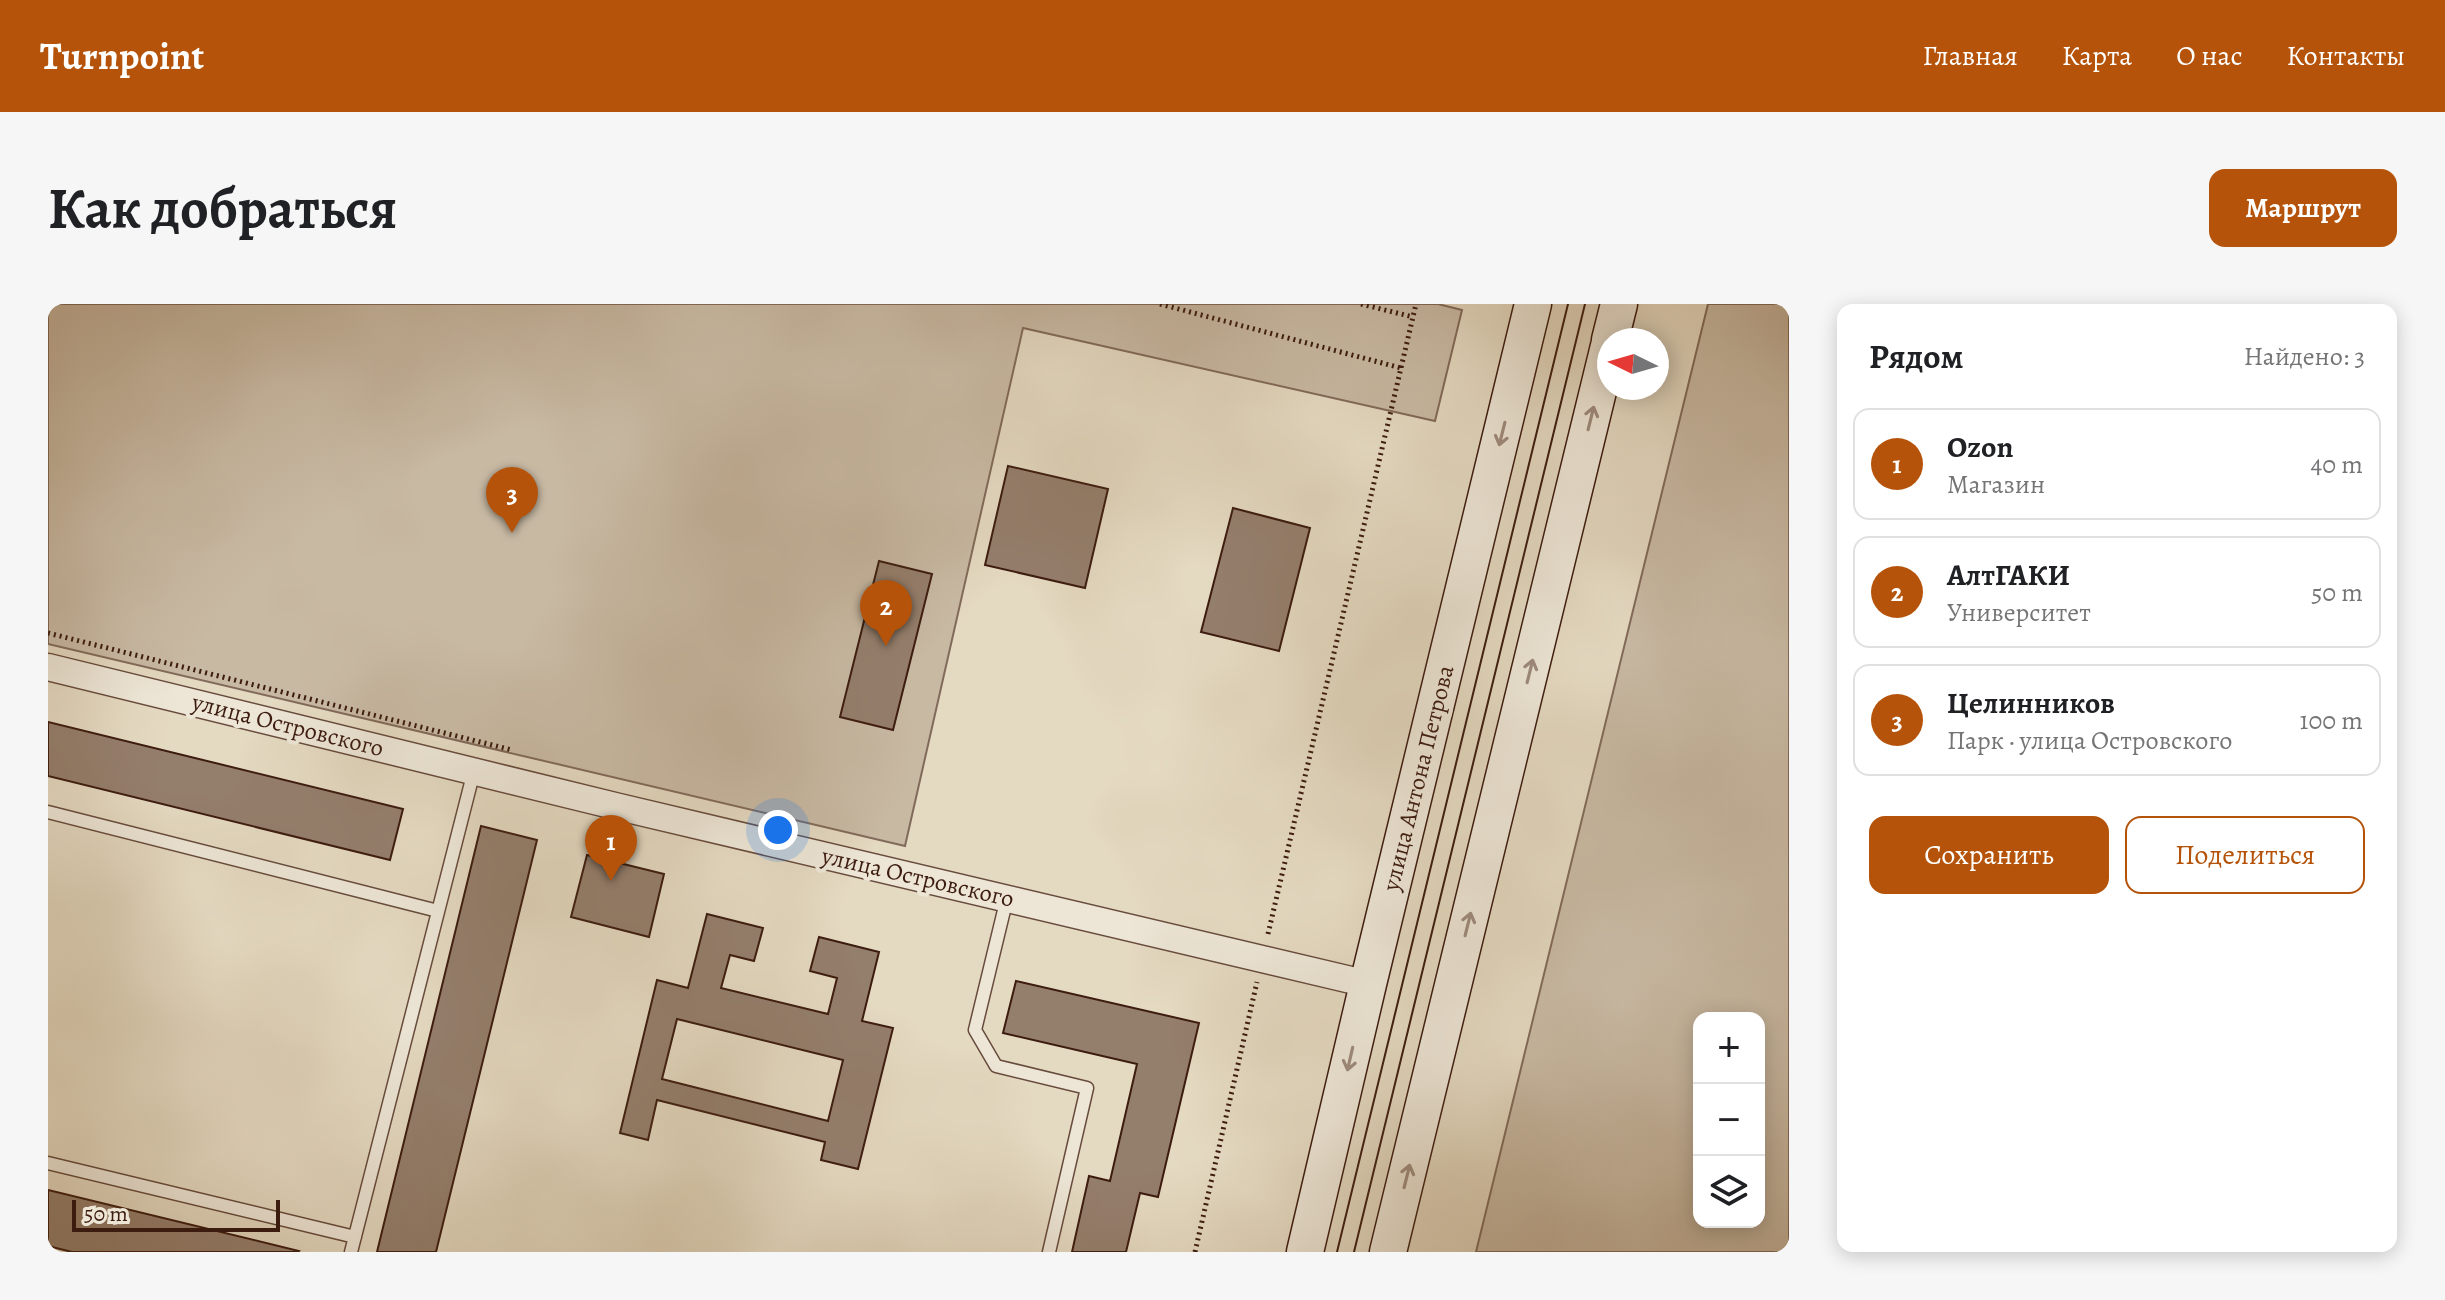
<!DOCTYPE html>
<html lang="ru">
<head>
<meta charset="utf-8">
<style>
  :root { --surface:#fff; --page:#f6f6f6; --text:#202124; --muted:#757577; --line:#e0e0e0; --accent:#b45309 }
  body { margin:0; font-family:Alegreya,serif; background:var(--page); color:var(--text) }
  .controls { position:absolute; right:24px; bottom:24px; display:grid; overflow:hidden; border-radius:16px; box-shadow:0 4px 20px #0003 }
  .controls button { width:72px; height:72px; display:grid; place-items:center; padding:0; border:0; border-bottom:2px solid var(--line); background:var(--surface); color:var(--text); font:40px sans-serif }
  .compass { position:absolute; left:1549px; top:24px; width:72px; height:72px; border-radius:50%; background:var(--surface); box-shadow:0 4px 20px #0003; rotate:275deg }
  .scale { position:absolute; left:24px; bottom:20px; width:208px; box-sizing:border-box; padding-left:8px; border:4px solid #3d1c10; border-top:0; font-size:22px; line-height:28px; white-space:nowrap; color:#3d1c10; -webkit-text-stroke:6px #ede6d7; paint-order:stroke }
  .you { position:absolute; left:730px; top:526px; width:28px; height:28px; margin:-20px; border:6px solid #fff; border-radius:50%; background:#1a73e8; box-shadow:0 0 0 12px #1a73e833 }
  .badge { display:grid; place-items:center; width:52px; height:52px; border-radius:50%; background:var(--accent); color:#fff; font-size:26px; font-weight:700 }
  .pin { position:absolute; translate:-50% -66px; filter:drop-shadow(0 2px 4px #0008) }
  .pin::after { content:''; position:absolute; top:42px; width:28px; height:24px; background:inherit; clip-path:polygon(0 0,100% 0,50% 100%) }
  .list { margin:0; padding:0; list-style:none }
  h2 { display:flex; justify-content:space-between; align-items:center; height:104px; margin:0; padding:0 32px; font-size:34px }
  h2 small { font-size:26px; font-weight:400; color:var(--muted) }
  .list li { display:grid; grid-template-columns:52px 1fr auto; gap:24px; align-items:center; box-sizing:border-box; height:112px; margin:0 16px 16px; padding:0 16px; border:2px solid var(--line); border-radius:16px }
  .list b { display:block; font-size:30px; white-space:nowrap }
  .list p { margin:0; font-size:26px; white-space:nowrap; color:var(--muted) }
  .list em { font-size:26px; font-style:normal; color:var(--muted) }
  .actions { display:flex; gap:16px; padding:24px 32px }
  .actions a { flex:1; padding:18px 0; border:2px solid var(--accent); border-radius:16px; text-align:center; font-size:28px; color:var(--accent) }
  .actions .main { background:var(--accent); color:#fff }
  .icon { flex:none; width:44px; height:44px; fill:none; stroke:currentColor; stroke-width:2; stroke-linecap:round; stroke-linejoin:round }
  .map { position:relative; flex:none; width:1741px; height:948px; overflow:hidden; border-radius:16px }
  header { display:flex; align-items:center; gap:48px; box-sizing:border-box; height:112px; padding:0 40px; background:var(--accent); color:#fff }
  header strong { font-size:38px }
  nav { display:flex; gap:44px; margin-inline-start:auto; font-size:28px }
  .intro { display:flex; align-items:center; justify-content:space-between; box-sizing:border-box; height:192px; padding:0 48px }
  h1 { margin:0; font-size:56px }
  .button { padding:20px 36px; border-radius:16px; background:var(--accent); color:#fff; font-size:28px; font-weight:700 }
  main { display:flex; gap:48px; padding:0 48px }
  aside { flex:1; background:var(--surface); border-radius:16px; box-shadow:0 4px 20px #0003 }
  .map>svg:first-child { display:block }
</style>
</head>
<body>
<header>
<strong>Turnpoint</strong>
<nav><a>Главная</a><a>Карта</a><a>О нас</a><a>Контакты</a></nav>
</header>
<div class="intro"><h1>Как добраться</h1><a class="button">Маршрут</a></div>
<main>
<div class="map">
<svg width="1741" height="948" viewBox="0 0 1741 948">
  <rect width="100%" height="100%" fill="#e4d9c1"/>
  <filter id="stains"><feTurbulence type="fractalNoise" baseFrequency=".0025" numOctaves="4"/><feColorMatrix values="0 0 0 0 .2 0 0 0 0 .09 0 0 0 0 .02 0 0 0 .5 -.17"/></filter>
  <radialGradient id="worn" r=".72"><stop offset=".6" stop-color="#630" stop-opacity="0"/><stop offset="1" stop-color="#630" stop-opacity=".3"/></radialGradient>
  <!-- green -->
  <path fill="#c8b9a3" stroke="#826a5a" stroke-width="2" fill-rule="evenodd" d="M0 0H1390L1414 6 1387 117 975 24 857 542 0 340Z
    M1660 0H1741V948H1428ZM1651 714H1711V918H1651Z"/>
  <!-- building -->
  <path fill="#947e6c" stroke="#3d1c10" stroke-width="2" fill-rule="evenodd" d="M960 162 1060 185 1037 284 937 261Z
    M1185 204 1262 224 1231 347 1153 328Z
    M831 257 884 270 845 426 792 413Z
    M0 418 355 505 342 556 0 472Z
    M433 522 489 536 388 948H329Z
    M539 551 616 570 601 633 523 613Z
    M659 610 715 624 706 657 682 651 673 684 780 710 789 674 762 667 771 633 831 648 814 717 845 724 810 865 773 856 777 838 609 796 600 836 572 829 609 676 640 684ZM629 715 795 756 780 817 614 775Z
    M968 677 1151 719 1110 893 1092 889 1078 948H1024L1041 872 1062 877 1089 760 955 729Z
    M0 886 251 947 250 948H24L0 942Z"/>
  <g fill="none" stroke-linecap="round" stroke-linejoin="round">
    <defs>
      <path id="service" d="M0 508 390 607
        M959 594 927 726 948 762 1039 784 1001 948
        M0 859 307 933
        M303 948 426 467"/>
      <path id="minor" d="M0 363 571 503 1320 680"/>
      <path id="secondary" d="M1562 36 1571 0
        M1257 948 1320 680 1485 0
        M1340 948 1561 42"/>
    </defs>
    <!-- service casing -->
    <use href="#service" stroke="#674b3c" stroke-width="15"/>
    <!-- minor casing -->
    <use href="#minor" stroke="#674b3c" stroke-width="29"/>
    <!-- secondary casing -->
    <use href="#secondary" stroke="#3d1c10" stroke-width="39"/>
    <!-- path -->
    <path stroke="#3d1c10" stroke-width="5" stroke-dasharray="2 4" stroke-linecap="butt" d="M1112 0 1353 64
      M1313 0 1365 13
      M0 329 464 446
      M1220 630 1368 0
      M1147 948 1209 678"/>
    <!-- service -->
    <use href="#service" stroke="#ede6d7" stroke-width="12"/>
    <!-- minor -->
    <use href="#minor" stroke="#ede6d7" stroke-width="26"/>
    <!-- secondary -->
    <use href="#secondary" stroke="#ede6d7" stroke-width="36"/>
    <!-- tram -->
    <path stroke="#3d1c10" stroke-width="2" d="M1289 948 1520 0
      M1306 948 1537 0"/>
  </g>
  <!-- one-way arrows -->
  <defs><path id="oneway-shaft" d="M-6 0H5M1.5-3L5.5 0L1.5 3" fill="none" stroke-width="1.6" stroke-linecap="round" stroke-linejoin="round" transform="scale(2)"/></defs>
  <g stroke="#9e8b7d">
    <use href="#oneway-shaft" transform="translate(1543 114) rotate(-76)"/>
    <use href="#oneway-shaft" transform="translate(1454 130) rotate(104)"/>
    <use href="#oneway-shaft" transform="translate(1482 367) rotate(-76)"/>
    <use href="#oneway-shaft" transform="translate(1420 620) rotate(-76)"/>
    <use href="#oneway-shaft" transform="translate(1302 755) rotate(103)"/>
    <use href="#oneway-shaft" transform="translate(1359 872) rotate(-76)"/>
  </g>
  <g text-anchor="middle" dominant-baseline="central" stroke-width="8" stroke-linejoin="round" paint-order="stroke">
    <!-- street labels -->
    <g font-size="24" fill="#3d1c10" stroke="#ede6d7">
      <text transform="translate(240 421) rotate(14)">улица Островского</text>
      <text transform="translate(1370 474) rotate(-76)">улица Антона Петрова</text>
      <text transform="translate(870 573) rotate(13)">улица Островского</text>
    </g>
  </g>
  <rect width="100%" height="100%" filter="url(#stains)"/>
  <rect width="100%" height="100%" fill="url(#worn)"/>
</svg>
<div class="controls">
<button>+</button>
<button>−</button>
<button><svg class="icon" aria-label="layers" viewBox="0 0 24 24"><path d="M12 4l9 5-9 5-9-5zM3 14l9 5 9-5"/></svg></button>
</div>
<svg class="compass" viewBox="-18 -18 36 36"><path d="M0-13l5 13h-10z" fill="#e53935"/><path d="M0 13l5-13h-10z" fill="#757577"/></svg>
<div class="scale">50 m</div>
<div class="you"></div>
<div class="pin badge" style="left:563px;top:577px">1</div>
<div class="pin badge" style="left:838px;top:342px">2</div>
<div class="pin badge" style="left:464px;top:229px">3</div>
</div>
<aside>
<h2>Рядом<small>Найдено: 3</small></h2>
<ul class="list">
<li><span class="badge">1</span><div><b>Ozon</b><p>Магазин</p></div><em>40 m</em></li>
<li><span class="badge">2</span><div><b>АлтГАКИ</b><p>Университет</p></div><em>50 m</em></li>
<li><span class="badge">3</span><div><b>Целинников</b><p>Парк · улица Островского</p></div><em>100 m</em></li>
</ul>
<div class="actions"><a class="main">Сохранить</a><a>Поделиться</a></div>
</aside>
</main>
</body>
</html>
